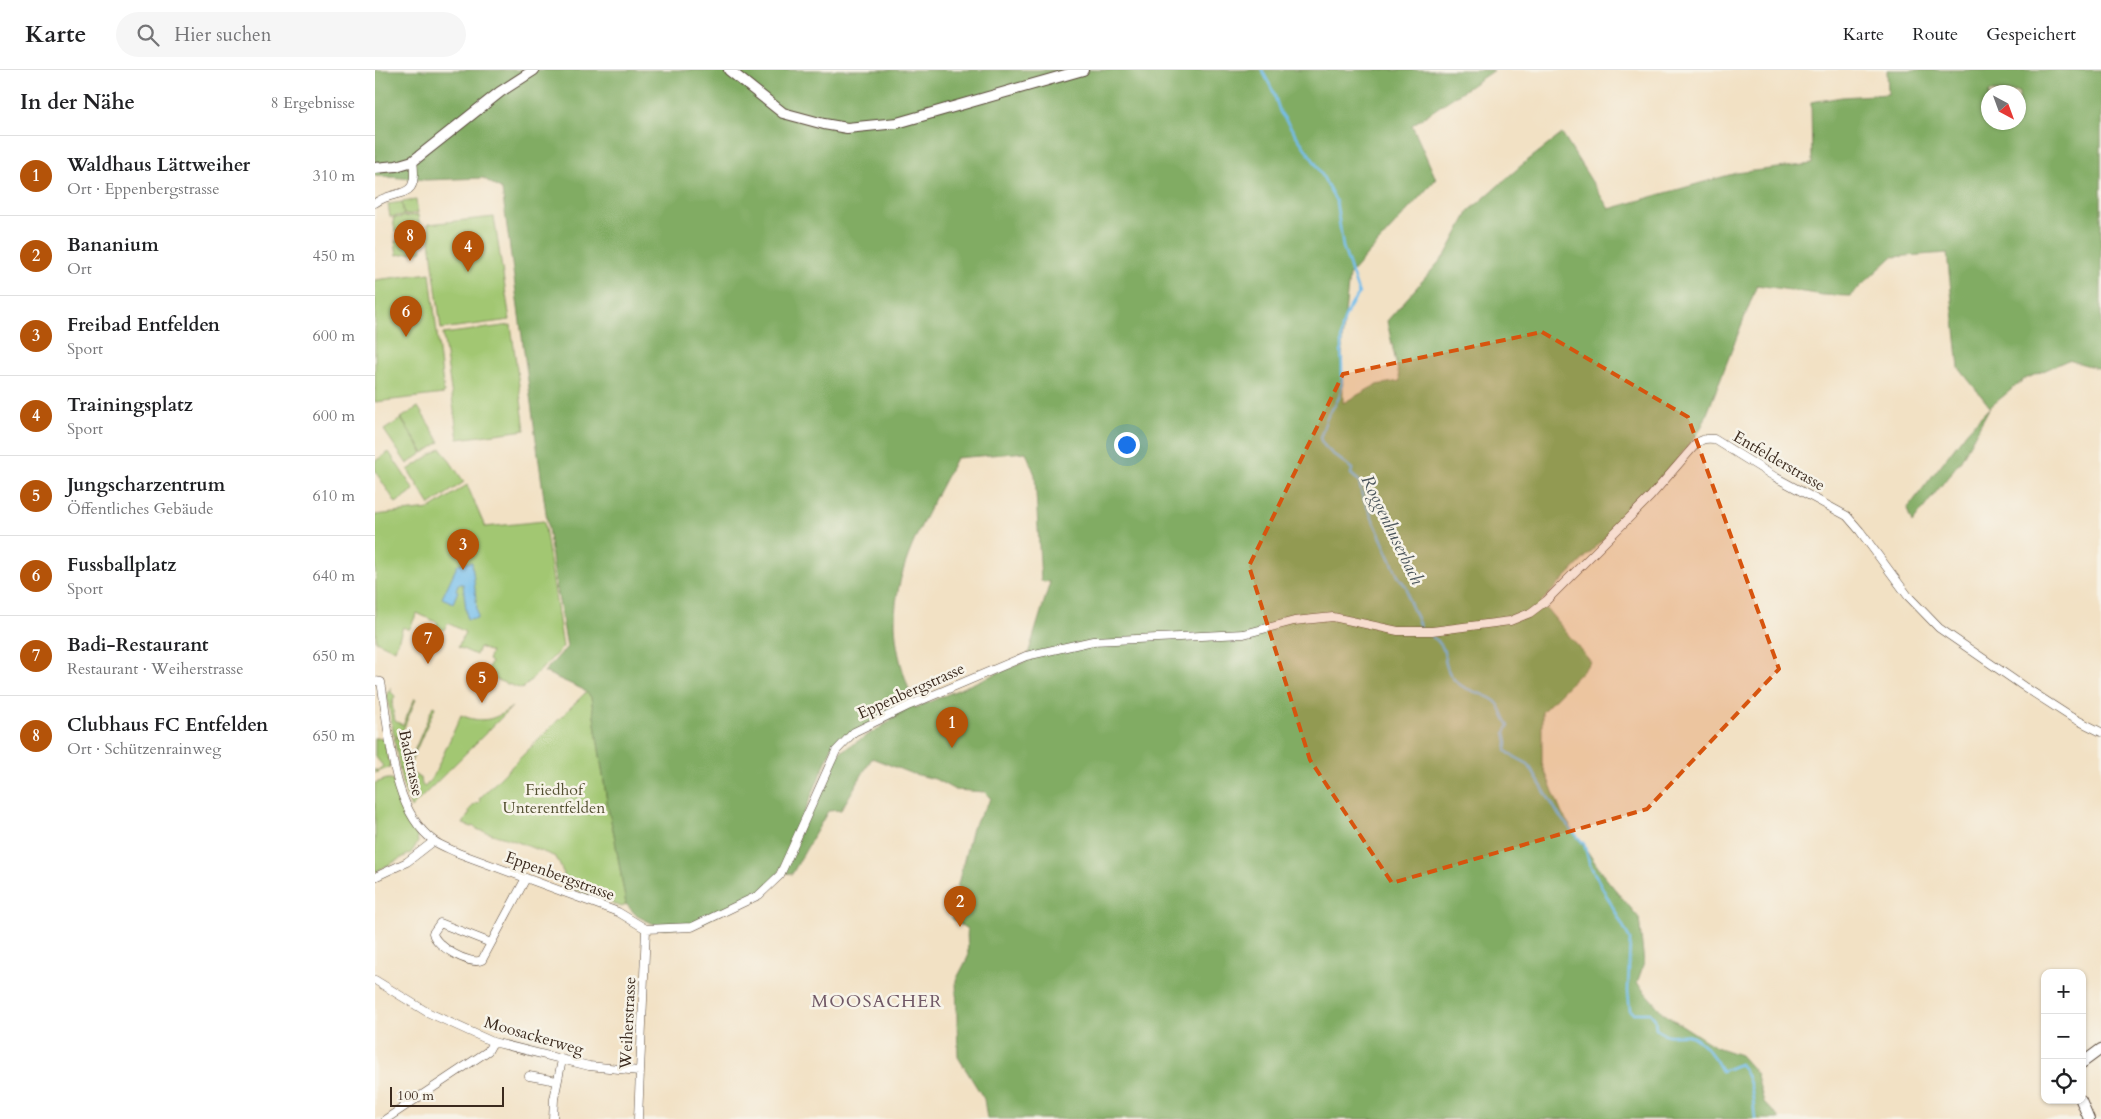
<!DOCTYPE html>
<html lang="de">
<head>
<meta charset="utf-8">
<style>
  :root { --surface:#fff; --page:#f6f6f6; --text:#202124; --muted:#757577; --line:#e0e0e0; --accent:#b45309 }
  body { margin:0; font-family:Cardo,serif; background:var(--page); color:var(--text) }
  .controls { position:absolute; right:15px; bottom:15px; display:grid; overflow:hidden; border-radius:10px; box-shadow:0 1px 4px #0004 }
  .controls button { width:45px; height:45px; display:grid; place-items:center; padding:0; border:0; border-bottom:1px solid var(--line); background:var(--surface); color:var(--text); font:25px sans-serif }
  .compass { position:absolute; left:1606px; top:15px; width:45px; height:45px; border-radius:50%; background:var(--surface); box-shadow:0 1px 4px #0004; rotate:139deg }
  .scale { position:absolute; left:15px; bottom:12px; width:114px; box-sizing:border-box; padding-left:5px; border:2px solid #3b2a1e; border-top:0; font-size:14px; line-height:18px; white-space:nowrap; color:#3b2a1e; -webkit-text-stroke:4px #f7f3e8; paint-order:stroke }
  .you { position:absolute; left:751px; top:374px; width:18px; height:18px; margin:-12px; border:4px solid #fff; border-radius:50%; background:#1a73e8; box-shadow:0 0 0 8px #1a73e833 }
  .badge { display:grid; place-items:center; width:32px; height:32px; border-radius:50%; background:var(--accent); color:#fff; font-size:16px; font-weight:700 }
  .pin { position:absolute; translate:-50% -41px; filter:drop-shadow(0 1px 2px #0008) }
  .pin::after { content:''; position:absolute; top:26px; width:18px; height:15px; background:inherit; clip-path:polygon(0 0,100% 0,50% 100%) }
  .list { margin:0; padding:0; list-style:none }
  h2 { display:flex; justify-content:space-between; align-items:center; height:65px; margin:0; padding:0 20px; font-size:21px }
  h2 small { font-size:16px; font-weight:400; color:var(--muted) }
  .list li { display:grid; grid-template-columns:32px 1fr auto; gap:15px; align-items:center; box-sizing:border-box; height:80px; padding:0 20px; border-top:1px solid var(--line) }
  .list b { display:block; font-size:19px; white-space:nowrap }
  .list p { margin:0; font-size:16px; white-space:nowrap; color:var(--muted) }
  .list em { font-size:16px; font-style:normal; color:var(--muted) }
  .icon { flex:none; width:28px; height:28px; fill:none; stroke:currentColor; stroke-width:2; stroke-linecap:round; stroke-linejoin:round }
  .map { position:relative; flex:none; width:1726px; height:1049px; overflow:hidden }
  header { display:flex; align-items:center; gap:30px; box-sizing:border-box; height:70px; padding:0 25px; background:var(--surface); border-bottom:1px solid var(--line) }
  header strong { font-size:24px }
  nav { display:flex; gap:28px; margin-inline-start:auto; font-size:18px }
  .search { width:350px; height:45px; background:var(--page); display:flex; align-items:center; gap:12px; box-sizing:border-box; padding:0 18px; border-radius:28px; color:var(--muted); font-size:19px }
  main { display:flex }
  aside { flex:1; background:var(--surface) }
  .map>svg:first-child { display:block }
</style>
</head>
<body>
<header>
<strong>Karte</strong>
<div class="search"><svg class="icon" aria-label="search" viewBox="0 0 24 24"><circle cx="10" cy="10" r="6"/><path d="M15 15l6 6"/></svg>Hier suchen</div>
<nav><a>Karte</a><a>Route</a><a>Gespeichert</a></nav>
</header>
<main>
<aside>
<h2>In der Nähe<small>8 Ergebnisse</small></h2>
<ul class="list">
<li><span class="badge">1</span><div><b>Waldhaus Lättweiher</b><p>Ort · Eppenbergstrasse</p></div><em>310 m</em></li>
<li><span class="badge">2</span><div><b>Bananium</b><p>Ort</p></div><em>450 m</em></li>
<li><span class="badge">3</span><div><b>Freibad Entfelden</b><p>Sport</p></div><em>600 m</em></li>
<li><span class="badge">4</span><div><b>Trainingsplatz</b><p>Sport</p></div><em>600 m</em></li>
<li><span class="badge">5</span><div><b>Jungscharzentrum</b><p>Öffentliches Gebäude</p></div><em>610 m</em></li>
<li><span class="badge">6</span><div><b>Fussballplatz</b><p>Sport</p></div><em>640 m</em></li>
<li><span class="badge">7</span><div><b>Badi-Restaurant</b><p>Restaurant · Weiherstrasse</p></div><em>650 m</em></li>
<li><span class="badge">8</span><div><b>Clubhaus FC Entfelden</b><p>Ort · Schützenrainweg</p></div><em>650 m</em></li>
</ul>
</aside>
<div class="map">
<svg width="1726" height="1049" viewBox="0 0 1726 1049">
  <rect width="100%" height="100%" fill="#f7f3e8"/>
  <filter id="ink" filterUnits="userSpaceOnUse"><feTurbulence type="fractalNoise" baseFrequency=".02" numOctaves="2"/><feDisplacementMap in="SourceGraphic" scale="10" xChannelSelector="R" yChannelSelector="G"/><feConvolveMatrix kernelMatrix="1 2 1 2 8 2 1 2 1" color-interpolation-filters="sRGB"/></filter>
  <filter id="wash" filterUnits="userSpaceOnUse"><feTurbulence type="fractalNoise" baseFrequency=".0096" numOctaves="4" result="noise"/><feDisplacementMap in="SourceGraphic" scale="20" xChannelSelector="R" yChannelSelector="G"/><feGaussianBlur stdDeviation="1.12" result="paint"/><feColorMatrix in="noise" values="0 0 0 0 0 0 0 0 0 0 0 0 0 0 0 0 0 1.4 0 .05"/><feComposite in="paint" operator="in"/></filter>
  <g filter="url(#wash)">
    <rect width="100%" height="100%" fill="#f2e1c4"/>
    <!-- green -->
    <path fill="#a2c772" stroke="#6e7848" d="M41 130 43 143 29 145 27 132Z
      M27 132 29 145 15 147 13 134Z
      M43 145 45 158 20 162 18 148Z
      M119 147 135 250 66 259 53 154Z
      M45 167 47 181 22 185 20 171Z
      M55 203 69 324 0 332V210Z
      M136 255 150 360 83 369 68 264Z
      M43 337 65 372 49 383 26 348Z
      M26 349 48 383 32 394 9 360Z
      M66 378 89 412 55 435 33 400Z
      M14 382 39 420 21 433 0 401V391Z
      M92 415 110 457 169 451 188 577 147 619 119 609 120 605 112 601 116 592 113 590 116 582 104 577 101 585 83 577 90 562 73 553 69 560 61 557 63 553 42 543 34 560 28 557 20 580 1 571 0 445 55 439Z
      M16 617V622L20 626 17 634 20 651 28 655 40 628 41 629 25 667 19 666 12 626Z
      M211 622 216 627 233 738 239 764 251 834 247 837 230 831 228 827 226 829 186 814 189 804 181 787 140 771 101 759 98 756 97 757 88 754 95 742 93 741 101 733 102 734 105 731 104 729Z
      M58 636 60 637 32 701 46 708 47 715 50 717 59 705 86 645C106 654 120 650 137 637L36 738 27 712 19 668H24L27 687 35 691Z
      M0 668 10 669 15 697 0 703V699L2 701 8 696 0 686Z
      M12 709H17L23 730 42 765 43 772 36 783 0 802V713Z"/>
    <!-- forest -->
    <path fill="#81ac64" stroke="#5e6b41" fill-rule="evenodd" d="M0 0H1119L1037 55 1061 109 974 205 967 272 968 333 1001 315 1025 311 1012 251 1071 184 1094 141 1148 94 1187 64 1234 139 1361 103 1437 94 1436 32 1467 27 1513 24 1512 0H1726V299L1693 290 1648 310 1615 337 1586 390 1537 453 1532 439 1592 361 1615 337 1584 298 1572 183 1517 187 1475 226 1448 225 1382 215 1328 354 1321 366 1279 418 1166 532 1216 592 1167 642V694L1187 744 1229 806 1264 848 1269 893 1262 913 1288 943 1341 977 1365 985 1381 1003 1389 1032 1405 1049H612L609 1029 583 987 581 910 593 887 592 859 577 849 582 818 597 758 616 729 610 722 580 720 560 709 535 703 497 688 466 740 453 741 417 804 407 802 457 687 532 641 457 677 401 810 384 825 317 857 289 859 262 846 251 834 239 764 233 738 216 627 207 619 169 602 192 577 180 509 127 120 108 108 51 110 0 106ZM1614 22H1644V52H1614ZM651 382 660 405 666 511 675 512 651 591 540 638C533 615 523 591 521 567 513 503 554 443 581 388Z"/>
    <!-- water -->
    <path fill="#73beec" stroke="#577485" d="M97 492 103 548 92 549 88 514H83L81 520 83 521 78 533 67 528 83 494Z"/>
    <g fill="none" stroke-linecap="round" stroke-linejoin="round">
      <!-- stream -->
      <path stroke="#73beec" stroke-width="2.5" d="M887 0 898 21 905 42 941 94 961 131 968 177 984 224C955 259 971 281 966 320 965 332 955 339 951 350 949 357 947 362 945 368 950 382 967 389 977 399L976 404 984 411 987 425 1023 506 1032 518 1033 528 1045 556
        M1053 564C1078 580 1064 585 1075 604 1086 623 1109 621 1121 632 1127 637 1128 648 1134 655L1130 662 1132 672 1131 681 1138 686 1153 694 1185 747 1209 774 1215 795 1255 869 1253 921 1255 940 1259 943H1275L1280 949 1281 959C1297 970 1297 963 1312 965 1326 967 1341 989 1347 1001L1365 994C1378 1010 1378 1030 1380 1049"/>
    </g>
  </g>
  <g filter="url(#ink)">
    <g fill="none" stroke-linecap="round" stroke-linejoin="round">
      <defs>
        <path id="minor" d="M0 133C23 117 44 133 38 91
          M0 611 6 612C15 661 15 739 59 771 66 776 75 779 83 783L243 842 271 859 317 857 384 825 405 805 461 681 479 662 535 635 651 586 718 571 869 564 919 551 958 547 1023 561H1057L1135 551 1155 543 1171 531 1275 427 1321 374C1327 369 1331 368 1339 369L1400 407 1472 446 1485 461 1533 526 1564 558 1648 616 1696 647 1726 662
          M0 807 32 792 59 771
          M116 873 65 853 58 863C60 876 95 896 107 890L151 808
          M0 910 52 942 118 972 214 996 264 1001
          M154 1006 182 1011
          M11 1049 113 981 118 972
          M178 1049 179 1029 187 990
          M263 1049 271 859"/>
        <path id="tertiary" d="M354 0 408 43 449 54 472 58 522 53 708 0
          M0 98 21 96 38 91 125 22 159 0
          M1707 993 1726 979
          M1706 1030 1714 1049"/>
      </defs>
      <!-- minor casing -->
      <use href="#minor" stroke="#564537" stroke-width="9"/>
      <!-- tertiary casing -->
      <use href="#tertiary" stroke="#564537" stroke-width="12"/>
      <!-- minor -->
      <use href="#minor" stroke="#fff" stroke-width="8"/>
      <!-- tertiary -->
      <use href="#tertiary" stroke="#fff" stroke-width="10"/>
    </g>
  </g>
  <!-- marked area -->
  <path fill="#d7540e" fill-opacity="0.2" stroke="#d7540e" stroke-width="4" stroke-dasharray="10 6" stroke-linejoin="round" d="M1167 262 1313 347 1404 599 1272 739 1017 813 935 690 874 496 968 304Z"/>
  <g text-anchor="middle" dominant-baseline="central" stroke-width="5" stroke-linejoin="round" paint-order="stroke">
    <!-- street labels -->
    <g font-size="16" fill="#3b2a1e" stroke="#f7f3e8">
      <text transform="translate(1404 391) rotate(30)">Entfelderstrasse</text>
      <text transform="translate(536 621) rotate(-24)">Eppenbergstrasse</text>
      <text transform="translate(36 693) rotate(78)">Badstrasse</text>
      <text transform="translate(185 806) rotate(20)">Eppenbergstrasse</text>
      <text transform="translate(253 953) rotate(-87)">Weiherstrasse</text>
      <text transform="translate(159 966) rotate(16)">Moosackerweg</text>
    </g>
    <!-- park labels -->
    <g font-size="16" fill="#555133" stroke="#f7f3e8">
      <text x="179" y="720">Friedhof<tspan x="179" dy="18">Unterentfelden</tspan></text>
    </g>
    <!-- water labels -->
    <g font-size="18" font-style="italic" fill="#4c565c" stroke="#f7f3e8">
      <text transform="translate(1017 460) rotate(64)">Roggenhuserbach</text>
    </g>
    <!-- neighbourhood labels -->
    <g font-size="18" letter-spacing="1" fill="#715967" stroke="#f7f3e8">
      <text x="502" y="931">MOOSACHER</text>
    </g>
  </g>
</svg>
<div class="controls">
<button>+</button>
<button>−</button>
<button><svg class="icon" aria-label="locate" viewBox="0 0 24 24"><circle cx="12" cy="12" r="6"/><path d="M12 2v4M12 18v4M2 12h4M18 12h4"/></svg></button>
</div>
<svg class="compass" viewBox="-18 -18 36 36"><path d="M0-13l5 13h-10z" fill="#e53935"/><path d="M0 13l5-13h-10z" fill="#757577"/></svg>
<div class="scale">100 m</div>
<div class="you"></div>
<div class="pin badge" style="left:577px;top:678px">1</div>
<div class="pin badge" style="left:585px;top:857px">2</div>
<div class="pin badge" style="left:88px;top:500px">3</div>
<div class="pin badge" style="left:93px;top:202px">4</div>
<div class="pin badge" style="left:107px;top:633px">5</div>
<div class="pin badge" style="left:31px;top:267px">6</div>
<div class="pin badge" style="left:53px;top:594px">7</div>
<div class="pin badge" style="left:35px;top:191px">8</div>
</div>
</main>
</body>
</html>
